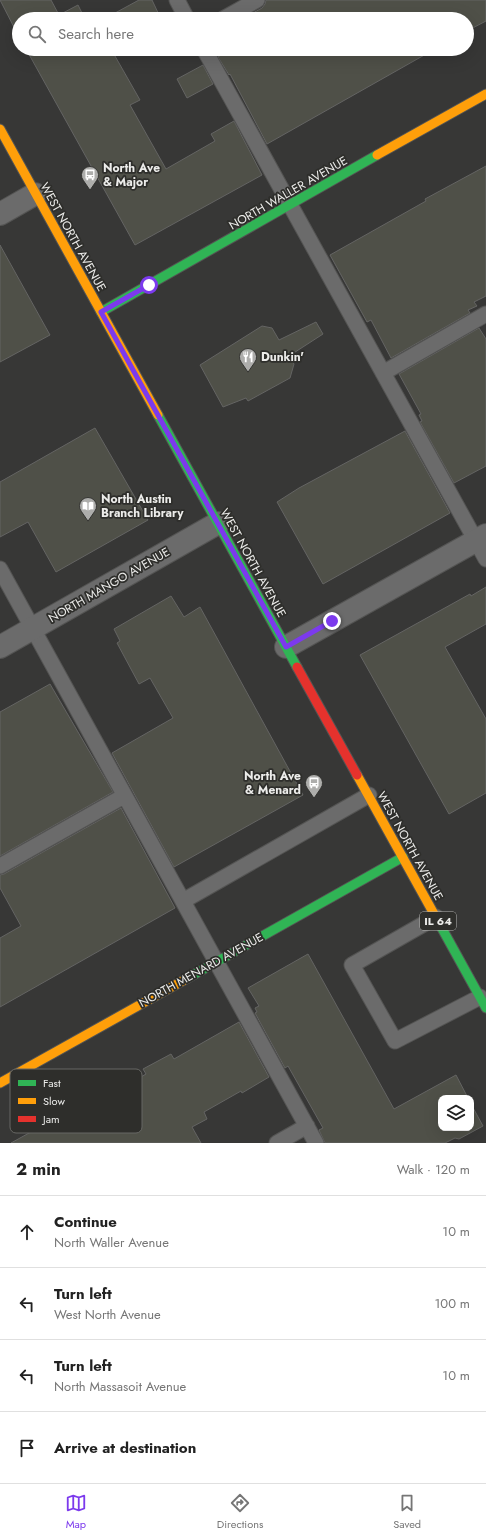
<!DOCTYPE html>
<html lang="en">
<head>
<meta charset="utf-8">
<style>
  :root { --surface:#fff; --page:#f6f6f6; --text:#222; --muted:#767676; --line:#e0e0e0; --accent:#7c3aed }
  body { margin:0; font-family:Jost,sans-serif; background:var(--page); color:var(--text) }
  .controls { position:absolute; right:12px; bottom:12px; display:grid; overflow:hidden; border-radius:8px; box-shadow:0 4px 16px #0002 }
  .controls button { width:36px; height:36px; display:grid; place-items:center; padding:0; border:0; border-bottom:1px solid var(--line); background:var(--surface); color:var(--text); font:20px sans-serif }
  .stop { position:absolute; width:12px; height:12px; margin:-9px; border:3px solid #7c3aed; border-radius:50%; background:#fff }
  .stop.end { background:#7c3aed; border-color:#fff; box-shadow:0 1px 4px #0008 }
  .list { margin:0; padding:0; list-style:none }
  h2 { display:flex; justify-content:space-between; align-items:center; height:52px; margin:0; padding:0 16px; font-size:17px }
  h2 small { font-size:13px; font-weight:400; color:var(--muted) }
  .list li { display:grid; grid-template-columns:26px 1fr auto; gap:12px; align-items:center; box-sizing:border-box; height:72px; padding:0 16px; border-top:1px solid var(--line) }
  .list b { display:block; font-size:15px; white-space:nowrap }
  .list p { margin:0; font-size:13px; white-space:nowrap; color:var(--muted) }
  .list em { font-size:13px; font-style:normal; color:var(--muted) }
  .icon { flex:none; width:22px; height:22px; fill:none; stroke:currentColor; stroke-width:2; stroke-linecap:round; stroke-linejoin:round }
  .map { position:relative; flex:none; width:486px; height:1143px; overflow:hidden }
  .search { position:absolute; background:var(--surface); box-shadow:0 4px 16px #0002; left:12px; right:12px; top:12px; height:44px; display:flex; align-items:center; gap:10px; box-sizing:border-box; padding:0 14px; border-radius:22px; color:var(--muted); font-size:15px }
  .sheet { height:340px; background:var(--surface) }
  nav { display:flex; justify-content:space-around; align-items:center; box-sizing:border-box; height:56px; border-top:1px solid var(--line); background:var(--surface); font-size:11px; color:var(--muted) }
  nav a { display:grid; justify-items:center; gap:2px }
  nav .on { color:var(--accent) }
  .map>svg:first-child { display:block }
</style>
</head>
<body>
<div class="map">
<svg width="486" height="1143" viewBox="0 0 486 1143">
  <rect width="100%" height="100%" fill="#373736"/>
  <!-- building -->
  <path fill="#4f5048" stroke="#646463" d="M0 0H51L59 15 78 5 85 19H19V37Z
    M139 0H152L161 19H104Z
    M266 0H486V21L467 31V19H242L262 8 265 4Z
    M26 49H111L140 100 130 105 166 169 215 141 211 134 234 121 262 175 135 245Z
    M221 49H435L267 144 230 74 229 75 218 57 223 54Z
    M203 65 213 84 187 98 177 79Z
    M486 166V296L474 302 477 306 468 310 470 313 391 358 371 320 367 322 330 255 426 201 425 199Z
    M0 245 50 335 0 362Z
    M316 322 323 334 289 356 294 364 290 378 248 401 246 398 223 407 200 365 262 326 272 328 279 340Z
    M479 328 486 339V466L454 483 420 422 422 421 419 415 421 414 399 374Z
    M95 428 148 520 56 572 28 522 0 537V482Z
    M405 431 450 513 323 584 277 502 299 488Z
    M486 587V624L445 647 486 719V793L449 814 360 655 470 594 471 596Z
    M171 596 184 617 200 607 303 795 174 867 112 753 173 718 150 678 139 684 117 643 120 641 114 629Z
    M50 684 113 792 0 856V712Z
    M121 808 175 908 0 1007V938L21 926 0 888V875L4 874Z
    M308 954 394 1109 456 1075 468 1098H441V1128H471V1104L483 1126 459 1139 455 1138 445 1143H325L319 1130 323 1128 288 1066 285 1068 255 1013 257 1012 255 1008 259 1006 248 988Z
    M239 1022 269 1077 242 1093 241 1091 204 1112 207 1119 192 1127 201 1143H11L76 1107 79 1113 146 1074 143 1069 171 1054 174 1059Z"/>
  <g fill="none" stroke-linecap="round" stroke-linejoin="round">
    <defs>
      <path id="lane" d="M177 0 187 19
        M223 19 257 0
        M204 49 486 559
        M383 373 486 314
        M0 569 316 1143
        M0 866 124 796
        M183 901 369 795
        M436 917 352 965 395 1041 480 997
        M277 1143 307 1126"/>
      <path id="street" d="M0 214 35 194
        M0 647 218 523
        M286 647 486 535"/>
      <path id="fast" d="M101 312 377 155
        M158 415 297 667
        M439 923 486 1008
        M186 979 403 857"/>
      <path id="slow" d="M0 129 158 415
        M377 155 486 94
        M357 775 439 923
        M0 1083 186 979"/>
      <path id="jam" d="M297 667 357 775"/>
    </defs>
    <!-- lane casing -->
    <use href="#lane" stroke="#545453" stroke-width="17"/>
    <!-- street casing -->
    <use href="#street" stroke="#545453" stroke-width="24"/>
    <!-- fast casing -->
    <use href="#fast" stroke="#545453" stroke-width="11"/>
    <!-- slow casing -->
    <use href="#slow" stroke="#545453" stroke-width="11"/>
    <!-- jam casing -->
    <use href="#jam" stroke="#545453" stroke-width="11"/>
    <!-- lane -->
    <use href="#lane" stroke="#6b6b6b" stroke-width="15"/>
    <!-- street -->
    <use href="#street" stroke="#6b6b6b" stroke-width="22"/>
    <!-- fast -->
    <use href="#fast" stroke="#30b455" stroke-width="9"/>
    <!-- slow -->
    <use href="#slow" stroke="#ff9f0a" stroke-width="9"/>
    <!-- jam -->
    <use href="#jam" stroke="#e5322d" stroke-width="9"/>
  </g>
  <g fill="none" stroke-linecap="round" stroke-linejoin="round">
    <!-- route -->
    <path stroke="#7c3aed" stroke-width="5" d="M149 285 101 312 286 647 332 621"/>
  </g>
  <!-- icons -->
  <defs>
    <symbol id="bus-pin" viewBox="-11 -11 22 30"><path d="M0 17L-7.5 6A9.5 9.5 0 1 1 7.5 6Z" fill="#adadab" stroke="#2e2e2b"/><path d="M-5-6H5V4H4V6H2V4H-2V6H-4V4H-5ZM-3.5-4V0h7V-4ZM-3.5 1.2v1.5H-2V1.2ZM2 1.2v1.5H3.5V1.2Z" fill="#fff"/></symbol>
    <symbol id="restaurant-pin" viewBox="-11 -11 22 30"><path d="M0 17L-7.5 6A9.5 9.5 0 1 1 7.5 6Z" fill="#adadab" stroke="#2e2e2b"/><path d="M-5-6h1v4h1v-4h1v4h1v-4h1v5L-1.5 .5V6h-2V.5L-5-1ZM5-6V6H3V1.5H1.5Q1.5-4 5-6Z" fill="#fff"/></symbol>
    <symbol id="library-pin" viewBox="-11 -11 22 30"><path d="M0 17L-7.5 6A9.5 9.5 0 1 1 7.5 6Z" fill="#adadab" stroke="#2e2e2b"/><path d="M-6-4Q-3-5.5-.7-3.5V5Q-3 3-6 4ZM6-4Q3-5.5 .7-3.5V5Q3 3 6 4Z" fill="#fff"/></symbol>
  </defs>
  <g fill-rule="evenodd">
    <use href="#bus-pin" x="80" y="165" width="20" height="27"/>
    <use href="#restaurant-pin" x="238" y="347" width="20" height="27"/>
    <use href="#library-pin" x="78" y="496" width="20" height="27"/>
    <use href="#bus-pin" x="304" y="773" width="20" height="27"/>
  </g>
  <g text-anchor="middle" dominant-baseline="central" stroke-width="3.5" stroke-linejoin="round" paint-order="stroke">
    <!-- shield labels -->
    <rect fill="#2e2e2b" stroke="#b3b3b1" stroke-width="1" x="420" y="912" width="36" height="18" rx="3"/>
    <g font-size="11" font-weight="bold" fill="#ececea">
      <text x="438" y="921">IL 64</text>
    </g>
    <!-- poi labels -->
    <g font-size="12" font-weight="bold" fill="#ececea" stroke="#2e2e2b" text-anchor="start">
      <text x="103" y="168">North Ave<tspan x="103" dy="14">&amp; Major</tspan></text>
      <text x="261" y="357">Dunkin'</text>
      <text x="101" y="499">North Austin<tspan x="101" dy="14">Branch Library</tspan></text>
      <text x="301" y="776" text-anchor="end">North Ave<tspan x="301" dy="14">&amp; Menard</tspan></text>
    </g>
    <!-- street labels -->
    <g font-size="12" fill="#ececea" stroke="#2e2e2b">
      <text transform="translate(288 193) rotate(-30)">NORTH WALLER AVENUE</text>
      <text transform="translate(73 237) rotate(61)">WEST NORTH AVENUE</text>
      <text transform="translate(253 563) rotate(61)">WEST NORTH AVENUE</text>
      <text transform="translate(109 585) rotate(-30)">NORTH MANGO AVENUE</text>
      <text transform="translate(410 846) rotate(61)">WEST NORTH AVENUE</text>
      <text transform="translate(201 970) rotate(-29)">NORTH MENARD AVENUE</text>
    </g>
  </g>
  <!-- legend -->
  <rect x="10" y="1069" width="132" height="64" rx="6" fill="#2e2e2b" stroke="#676764" stroke-width="1"/>
  <rect x="18" y="1080" width="18" height="6" fill="#30b455"/>
  <rect x="18" y="1098" width="18" height="6" fill="#ff9f0a"/>
  <rect x="18" y="1116" width="18" height="6" fill="#e5322d"/>
  <g font-size="11" fill="#ececea">
    <text x="43" y="1087">Fast</text>
    <text x="43" y="1105">Slow</text>
    <text x="43" y="1123">Jam</text>
  </g>
</svg>
<div class="controls">
<button><svg class="icon" aria-label="layers" viewBox="0 0 24 24"><path d="M12 4l9 5-9 5-9-5zM3 14l9 5 9-5"/></svg></button>
</div>
<div class="stop" style="left:149px;top:285px"></div>
<div class="stop end" style="left:332px;top:621px"></div>
<div class="search"><svg class="icon" aria-label="search" viewBox="0 0 24 24"><circle cx="10" cy="10" r="6"/><path d="M15 15l6 6"/></svg>Search here</div>
</div>
<section class="sheet">
<h2>2 min<small>Walk · 120 m</small></h2>
<ul class="list">
<li><svg class="icon" aria-label="ahead" viewBox="0 0 24 24"><path d="M12 20V5M6 11l6-6 6 6"/></svg><div><b>Continue</b><p>North Waller Avenue</p></div><em>10 m</em></li>
<li><svg class="icon" aria-label="left" viewBox="0 0 24 24"><path d="M17 20v-9H6M10 6l-5 5 5 5"/></svg><div><b>Turn left</b><p>West North Avenue</p></div><em>100 m</em></li>
<li><svg class="icon" aria-label="left" viewBox="0 0 24 24"><path d="M17 20v-9H6M10 6l-5 5 5 5"/></svg><div><b>Turn left</b><p>North Massasoit Avenue</p></div><em>10 m</em></li>
<li><svg class="icon" aria-label="arrive" viewBox="0 0 24 24"><path d="M6 21V4h12l-3 4 3 4H6"/></svg><div><b>Arrive at destination</b></div></li>
</ul>
</section>
<nav>
<a class="on"><svg class="icon" aria-label="map" viewBox="0 0 24 24"><path d="M3 6l6-2 6 2 6-2v14l-6 2-6-2-6 2zM9 4v14M15 6v14"/></svg>Map</a>
<a><svg class="icon" aria-label="directions" viewBox="0 0 24 24"><path d="M12 3l9 9-9 9-9-9zM9 14v-3h6M13 9l2 2-2 2"/></svg>Directions</a>
<a><svg class="icon" aria-label="saved" viewBox="0 0 24 24"><path d="M7 4h10v16l-5-4-5 4z"/></svg>Saved</a>
</nav>
</body>
</html>
